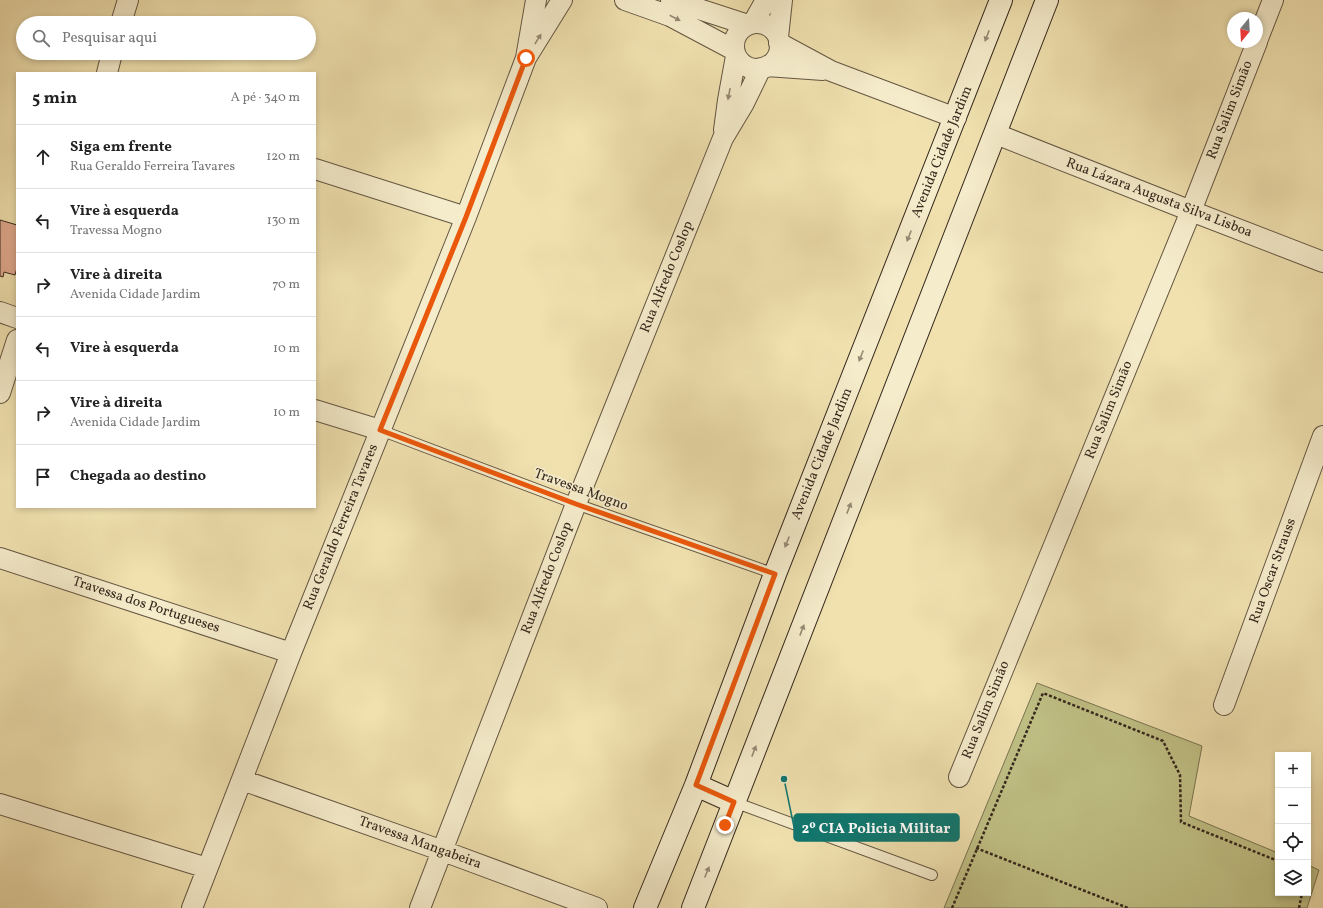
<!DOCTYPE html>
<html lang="pt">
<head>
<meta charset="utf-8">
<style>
  :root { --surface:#fff; --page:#f6f6f6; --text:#222; --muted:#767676; --line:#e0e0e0 }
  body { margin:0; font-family:Vollkorn,serif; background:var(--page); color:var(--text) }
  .controls { position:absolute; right:12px; bottom:12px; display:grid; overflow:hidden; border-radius:0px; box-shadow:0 2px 6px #0003 }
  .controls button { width:36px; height:36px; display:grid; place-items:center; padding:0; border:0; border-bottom:1px solid var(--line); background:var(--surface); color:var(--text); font:20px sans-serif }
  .compass { position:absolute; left:1227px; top:12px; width:36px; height:36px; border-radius:50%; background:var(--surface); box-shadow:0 2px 6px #0003; rotate:198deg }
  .stop { position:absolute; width:12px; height:12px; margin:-9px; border:3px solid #ea580c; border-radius:50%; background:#fff }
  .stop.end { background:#ea580c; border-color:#fff; box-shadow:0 1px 4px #0008 }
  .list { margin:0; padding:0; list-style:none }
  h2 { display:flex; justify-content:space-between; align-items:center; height:52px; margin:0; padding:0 16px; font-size:17px }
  h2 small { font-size:13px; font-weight:400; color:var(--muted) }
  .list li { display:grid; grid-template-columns:26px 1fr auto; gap:12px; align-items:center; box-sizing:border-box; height:64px; padding:0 16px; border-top:1px solid var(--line) }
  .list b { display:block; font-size:15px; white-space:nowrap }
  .list p { margin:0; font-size:13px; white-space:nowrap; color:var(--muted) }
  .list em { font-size:13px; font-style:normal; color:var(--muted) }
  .icon { flex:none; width:22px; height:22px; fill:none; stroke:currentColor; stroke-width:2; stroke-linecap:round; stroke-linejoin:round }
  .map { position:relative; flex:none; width:1323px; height:908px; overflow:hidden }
  .search { position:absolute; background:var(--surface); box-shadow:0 2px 6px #0003; left:16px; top:16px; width:300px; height:44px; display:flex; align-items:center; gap:10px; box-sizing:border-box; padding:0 14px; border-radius:22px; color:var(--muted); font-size:15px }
  .panel { position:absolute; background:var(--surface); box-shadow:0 2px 6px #0003; left:16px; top:72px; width:300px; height:436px; border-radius:0px }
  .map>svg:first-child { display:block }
</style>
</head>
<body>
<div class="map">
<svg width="1323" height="908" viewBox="0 0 1323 908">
  <rect width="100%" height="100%" fill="#f0e1af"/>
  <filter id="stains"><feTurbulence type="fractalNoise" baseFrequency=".005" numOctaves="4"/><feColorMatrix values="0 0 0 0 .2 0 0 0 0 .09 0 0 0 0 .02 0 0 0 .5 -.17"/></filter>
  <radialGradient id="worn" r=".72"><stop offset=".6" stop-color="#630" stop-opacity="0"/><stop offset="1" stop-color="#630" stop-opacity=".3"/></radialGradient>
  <!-- green -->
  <path fill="#c0c186" stroke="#7a7452" d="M1037 683 1202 746 1189 816 1278 853V893H1308V865L1319 870 1307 908H944Z"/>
  <!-- building -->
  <path fill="#e1aa8f" stroke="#35281d" d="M0 220 17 225V268L15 275 4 272 3 277 0 276Z"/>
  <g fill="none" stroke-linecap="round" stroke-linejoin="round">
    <defs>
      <path id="lane" d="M380 430 576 504 775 574
        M734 802 932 875"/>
      <path id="street" d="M536 0 526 58 562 0
        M625 0 670 16 734 50
        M671 0 748 25
        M121 23 128 0
        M753 23 766 0
        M734 46a23 23 0 1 1 46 0a23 23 0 1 1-46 0Z
        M778 37 782 0
        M1257 41 1273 0
        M779 43 831 71 956 118
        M767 66 823 70
        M107 73 112 53
        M724 130 728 100 736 56
        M996 134 1191 211 1323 262
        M315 169 466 217
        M0 312 17 318
        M0 393 17 340
        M315 410 380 430
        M0 558 291 653
        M1224 705 1323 436
        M959 777 1191 211 1257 42
        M242 780 443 851 597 908
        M0 804 207 868
        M192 908 291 653 466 217 526 58
        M420 908 576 504 723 138 744 103 761 68"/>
      <path id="secondary" d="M696 785 734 802
        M645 908 696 785 775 574 1001 0
        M693 908 1047 0"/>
    </defs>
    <!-- lane casing -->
    <use href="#lane" stroke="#645642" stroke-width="12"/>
    <!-- street casing -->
    <use href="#street" stroke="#645642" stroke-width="22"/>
    <!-- secondary casing -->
    <use href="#secondary" stroke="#35281d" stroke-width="24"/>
    <!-- path -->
    <path stroke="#35281d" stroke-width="2.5" stroke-dasharray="3 2" stroke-linecap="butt" d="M976 848 1128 908
      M952 908 1043 693 1163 741 1180 775 1181 822 1278 861
      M1299 908 1302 893"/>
    <!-- lane -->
    <use href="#lane" stroke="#f5eccb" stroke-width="10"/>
    <!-- street -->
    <use href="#street" stroke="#f5eccb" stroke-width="20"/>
    <!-- secondary -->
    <use href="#secondary" stroke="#f5eccb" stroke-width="22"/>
  </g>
  <!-- one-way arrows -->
  <defs><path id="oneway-solid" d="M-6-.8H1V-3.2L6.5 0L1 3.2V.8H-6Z"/></defs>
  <g fill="#958a74">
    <use href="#oneway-solid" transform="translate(675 18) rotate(27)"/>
    <use href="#oneway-solid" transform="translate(987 36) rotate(111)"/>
    <use href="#oneway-solid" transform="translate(538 39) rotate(-58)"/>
    <use href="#oneway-solid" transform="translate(729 94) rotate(101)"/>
    <use href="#oneway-solid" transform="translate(909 236) rotate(112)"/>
    <use href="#oneway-solid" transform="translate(861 356) rotate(112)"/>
    <use href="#oneway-solid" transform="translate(849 508) rotate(-69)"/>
    <use href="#oneway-solid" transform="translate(787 542) rotate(112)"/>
    <use href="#oneway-solid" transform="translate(802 630) rotate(-69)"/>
    <use href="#oneway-solid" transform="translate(754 751) rotate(-69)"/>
    <use href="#oneway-solid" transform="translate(707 872) rotate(-68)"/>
  </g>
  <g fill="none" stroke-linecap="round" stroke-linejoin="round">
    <!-- route -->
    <path stroke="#ea580c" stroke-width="5" d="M526 58 466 217 380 430 576 504 775 574 696 785 734 802 725 825"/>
  </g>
  <g text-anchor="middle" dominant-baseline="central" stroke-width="3.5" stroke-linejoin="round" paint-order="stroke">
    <!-- street labels -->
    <g font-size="14" fill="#35281d" stroke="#f5eccb">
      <text transform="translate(1230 110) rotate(-69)">Rua Salim Simão</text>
      <text transform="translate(942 152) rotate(-68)">Avenida Cidade Jardim</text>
      <text transform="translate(1159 198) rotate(21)">Rua Lázara Augusta Silva Lisboa</text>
      <text transform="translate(667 277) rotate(-68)">Rua Alfredo Coslop</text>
      <text transform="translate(1109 410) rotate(-68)">Rua Salim Simão</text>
      <text transform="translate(822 454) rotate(-68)">Avenida Cidade Jardim</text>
      <text transform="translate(581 490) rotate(20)">Travessa Mogno</text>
      <text transform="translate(341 527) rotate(-68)">Rua Geraldo Ferreira Tavares</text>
      <text transform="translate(1273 571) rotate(-70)">Rua Oscar Strauss</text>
      <text transform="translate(547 578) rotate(-69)">Rua Alfredo Coslop</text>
      <text transform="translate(146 605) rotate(18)">Travessa dos Portugueses</text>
      <text transform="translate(986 710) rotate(-68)">Rua Salim Simão</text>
      <text transform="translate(420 843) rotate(20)">Travessa Mangabeira</text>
    </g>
  </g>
  <!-- callouts -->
  <path fill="none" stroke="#0f766e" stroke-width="1.5" d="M784 779L794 827"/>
  <circle fill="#0f766e" stroke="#f5eccb" stroke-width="1.5" cx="784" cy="779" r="4"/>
  <rect fill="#0f766e" stroke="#0f766e" stroke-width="1.5" x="794" y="814" width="165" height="27" rx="4"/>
  <g font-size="15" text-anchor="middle" font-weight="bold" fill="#fff">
    <text x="876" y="833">2º CIA Policia Militar</text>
  </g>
  <rect width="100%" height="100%" filter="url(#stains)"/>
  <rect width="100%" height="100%" fill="url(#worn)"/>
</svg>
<div class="controls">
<button>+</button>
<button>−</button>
<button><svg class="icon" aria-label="locate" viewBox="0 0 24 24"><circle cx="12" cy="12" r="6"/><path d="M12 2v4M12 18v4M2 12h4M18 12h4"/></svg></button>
<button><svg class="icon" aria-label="layers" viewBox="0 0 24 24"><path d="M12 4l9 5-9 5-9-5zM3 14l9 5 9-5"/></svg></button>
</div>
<svg class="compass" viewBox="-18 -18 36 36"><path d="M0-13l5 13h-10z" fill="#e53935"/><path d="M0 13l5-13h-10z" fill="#767676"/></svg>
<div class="stop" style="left:526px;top:58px"></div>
<div class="stop end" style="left:725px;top:825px"></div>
<div class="search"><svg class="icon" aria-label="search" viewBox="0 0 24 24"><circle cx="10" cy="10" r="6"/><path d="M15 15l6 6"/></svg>Pesquisar aqui</div>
<section class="panel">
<h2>5 min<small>A pé · 340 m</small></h2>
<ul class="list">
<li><svg class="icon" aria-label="ahead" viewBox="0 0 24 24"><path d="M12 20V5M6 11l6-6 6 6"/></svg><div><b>Siga em frente</b><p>Rua Geraldo Ferreira Tavares</p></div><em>120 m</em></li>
<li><svg class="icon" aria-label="left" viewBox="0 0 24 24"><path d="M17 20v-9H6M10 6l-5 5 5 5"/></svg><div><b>Vire à esquerda</b><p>Travessa Mogno</p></div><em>130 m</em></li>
<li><svg class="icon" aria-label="right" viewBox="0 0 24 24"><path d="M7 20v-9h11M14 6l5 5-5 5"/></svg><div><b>Vire à direita</b><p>Avenida Cidade Jardim</p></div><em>70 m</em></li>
<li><svg class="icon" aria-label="left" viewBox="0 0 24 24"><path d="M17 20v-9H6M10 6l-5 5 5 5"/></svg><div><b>Vire à esquerda</b></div><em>10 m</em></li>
<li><svg class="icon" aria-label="right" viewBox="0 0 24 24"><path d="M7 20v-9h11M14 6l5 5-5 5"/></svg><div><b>Vire à direita</b><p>Avenida Cidade Jardim</p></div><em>10 m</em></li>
<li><svg class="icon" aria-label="arrive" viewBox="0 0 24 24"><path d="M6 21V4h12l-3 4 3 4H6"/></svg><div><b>Chegada ao destino</b></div></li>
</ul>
</section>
</div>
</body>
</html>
